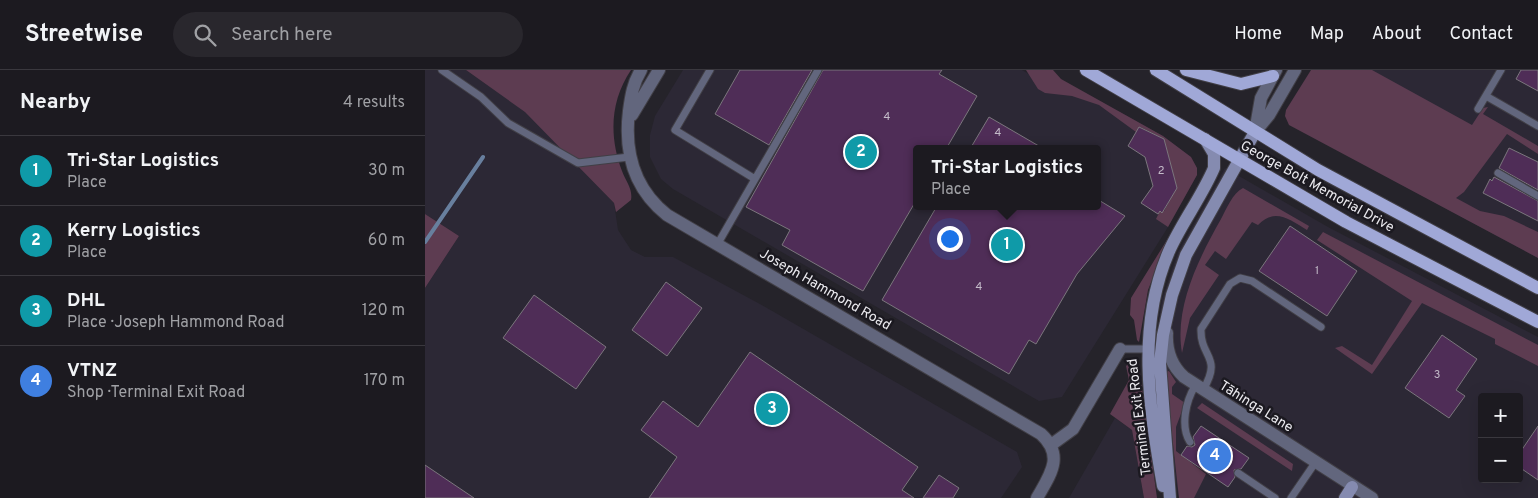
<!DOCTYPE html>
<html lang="en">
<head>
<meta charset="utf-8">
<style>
  :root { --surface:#1c1a20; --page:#29272d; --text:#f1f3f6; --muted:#a0a1a5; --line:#3a383e; --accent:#f1a27b }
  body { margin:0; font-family:Overpass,sans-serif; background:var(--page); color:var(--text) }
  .controls { position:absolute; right:15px; bottom:15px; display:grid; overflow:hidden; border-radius:5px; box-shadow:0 5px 20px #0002 }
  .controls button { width:45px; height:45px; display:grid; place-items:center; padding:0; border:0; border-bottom:1px solid var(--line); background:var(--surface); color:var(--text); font:25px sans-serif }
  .you { position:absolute; left:524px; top:168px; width:18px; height:18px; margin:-12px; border:4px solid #fff; border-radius:50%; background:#1a73e8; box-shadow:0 0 0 8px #1a73e833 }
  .badge { display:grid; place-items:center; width:32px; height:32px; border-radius:50%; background:var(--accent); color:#fff; font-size:16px; font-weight:700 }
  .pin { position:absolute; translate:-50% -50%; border:2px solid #fff; box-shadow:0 1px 5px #0006 }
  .popup { position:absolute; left:488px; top:75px; width:188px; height:65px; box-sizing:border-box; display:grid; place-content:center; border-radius:5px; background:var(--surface); filter:drop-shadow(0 1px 4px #0005); font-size:16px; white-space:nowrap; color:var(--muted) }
  .popup b { font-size:19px; color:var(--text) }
  .popup::after { content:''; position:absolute; left:50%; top:100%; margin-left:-10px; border:10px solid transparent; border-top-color:var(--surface) }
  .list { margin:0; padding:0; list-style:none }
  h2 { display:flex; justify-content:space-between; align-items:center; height:65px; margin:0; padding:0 20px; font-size:21px }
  h2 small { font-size:16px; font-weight:400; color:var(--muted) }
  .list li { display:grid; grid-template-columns:32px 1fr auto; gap:15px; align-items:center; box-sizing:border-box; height:70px; padding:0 20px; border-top:1px solid var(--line) }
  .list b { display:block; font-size:19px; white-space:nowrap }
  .list p { margin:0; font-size:16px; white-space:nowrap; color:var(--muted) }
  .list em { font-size:16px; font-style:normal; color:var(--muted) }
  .icon { flex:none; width:28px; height:28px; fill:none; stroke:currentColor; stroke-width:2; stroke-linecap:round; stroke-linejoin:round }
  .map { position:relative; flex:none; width:1113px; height:428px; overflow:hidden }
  header { display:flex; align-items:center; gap:30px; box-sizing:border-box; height:70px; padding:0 25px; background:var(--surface); border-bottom:1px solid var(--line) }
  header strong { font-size:24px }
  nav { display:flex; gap:28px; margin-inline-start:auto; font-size:18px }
  .search { width:350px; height:45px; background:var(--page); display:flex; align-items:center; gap:12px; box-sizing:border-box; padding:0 18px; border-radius:28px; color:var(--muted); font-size:19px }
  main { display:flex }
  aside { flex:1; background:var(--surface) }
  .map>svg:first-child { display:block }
</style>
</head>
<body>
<header>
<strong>Streetwise</strong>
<div class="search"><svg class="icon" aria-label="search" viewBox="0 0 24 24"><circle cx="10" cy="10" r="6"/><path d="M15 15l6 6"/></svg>Search here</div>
<nav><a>Home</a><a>Map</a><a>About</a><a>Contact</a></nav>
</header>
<main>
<aside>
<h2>Nearby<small>4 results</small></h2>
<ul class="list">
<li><span class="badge" style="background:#0f9aa8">1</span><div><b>Tri-Star Logistics</b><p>Place</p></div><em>30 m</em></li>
<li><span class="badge" style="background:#0f9aa8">2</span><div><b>Kerry Logistics</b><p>Place</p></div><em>60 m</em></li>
<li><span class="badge" style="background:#0f9aa8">3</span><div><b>DHL</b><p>Place · Joseph Hammond Road</p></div><em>120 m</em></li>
<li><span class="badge" style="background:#3f7fe0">4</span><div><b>VTNZ</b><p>Shop · Terminal Exit Road</p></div><em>170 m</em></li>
</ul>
</aside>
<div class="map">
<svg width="1113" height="428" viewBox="0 0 1113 428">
  <rect width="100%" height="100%" fill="#25232a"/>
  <!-- built -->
  <path fill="#2c2835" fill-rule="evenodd" d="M0 0H41L100 41 189 133 193 160 206 180 220 187H248L342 238 592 382 597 397 576 428H0V218L34 166 0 144Z
    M258 0H597L619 13 695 42 738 66 766 87 772 98V105L743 157 637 327 614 331 248 119 236 109 225 87V65L230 46ZM492 79H672V136H492Z
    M889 0H1113V188L912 80Z
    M800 98 903 157 1113 267V428H754L731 305 733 256 737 229 753 182ZM1057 327H1094V409H1057Z
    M690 348 707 360 719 428H644Z"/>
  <!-- green -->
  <path fill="#5d3c51" d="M41 0H206C185 31 184 67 197 101 201 112 208 119 206 130L191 142 189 133 100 42Z
    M601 0H628L636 9 738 66 766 87 772 98V105L743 157 731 149 735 141H739L751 118 739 69 715 57 711 62 674 35 647 26 620 23 613 19Z
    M886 0H947L1047 55 1058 38 1063 37 1058 44 1113 76V84L1082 64 1039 122 1031 128 1055 141 1079 146 1113 162V188L864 55 860 46 861 40Z
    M818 118 884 156 882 160C865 150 850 137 833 155L827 152 801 189 790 181 780 195 794 205 765 248 757 283C749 237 774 188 796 149 802 138 807 124 818 118Z
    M0 144 34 166 0 218Z
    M898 162 1113 275V296L1070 274V269L997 233 947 304 910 278 917 276 947 295 987 231 892 170Z
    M745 165 723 220 714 272 712 270 709 250 705 245 706 228Z
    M708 289 714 296 732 428H719L707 360 685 344 704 310 701 296Z
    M744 301 751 312 747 317V324L760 333 751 357V381L781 404 769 428H754L740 302Z
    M777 333 868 394 867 401 772 338Z"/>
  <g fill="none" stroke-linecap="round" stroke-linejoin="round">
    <!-- stream -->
    <path stroke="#687f9e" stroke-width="4" d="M0 172 58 87"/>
  </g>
  <!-- building -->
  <path fill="#4f2d57" stroke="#7b767d" d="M315 0H387L344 75 290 44Z
    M398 0H517L514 4 552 26 521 79H492V129L438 221 357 175 365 160 321 137Z
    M1096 0H1113V21L1091 9Z
    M564 47 619 79H545Z
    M714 57 739 69 752 118 737 143 735 141 733 144 716 133 728 116 720 87 703 76Z
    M1084 78 1113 92V120L1074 98Z
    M1069 107 1113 131V151L1058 123 1065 109 1067 111Z
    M672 129 700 146 652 204 611 274 604 270 584 304 457 230 512 136H672Z
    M865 156 932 201 902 246 834 201Z
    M241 212 277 238 242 286 207 260Z
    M109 225 181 277 151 319 78 268Z
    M1017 265 1052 289 1031 320 1040 326 1024 348 980 318Z
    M325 282 493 397 477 420 489 428H224L252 387 216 360 238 331 273 357Z
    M776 356 824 388 816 399 809 400 810 407 803 417 756 385 762 376 767 377 770 375 768 367Z
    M1113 356V410L1094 397V384Z
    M0 395 49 428H0Z
    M514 405 534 418 528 428H498Z"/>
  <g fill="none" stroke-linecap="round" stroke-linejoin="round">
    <defs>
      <path id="lane" d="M17 0 56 27 83 53 153 93 204 87
        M285 0 250 60 330 109
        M1061 26 1113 56
        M1053 39 1076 0
        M1073 103 1113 126
        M292 175 393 0
        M695 279H722
        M778 320C798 286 775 288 776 259L805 214 815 208 827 211 896 257
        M765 372C755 356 761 331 770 316
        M813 403 850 428
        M866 428 890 393"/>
      <path id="street" d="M216 0C208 13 206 26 204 41 199 82 208 118 242 145L616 364C640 386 625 405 612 428
        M207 45 234 0
        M830 62 844 45 870 0
        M830 62 836 28 851 0
        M742 263C741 281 746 295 759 307L947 428
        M626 375 648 359 695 279"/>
      <path id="secondary" d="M738 416C724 336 711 255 745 179 758 151 777 126 789 98V84L780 69
        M745 428 735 293 738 265 747 225 761 185 830 62
        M920 428 927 417"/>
      <path id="primary" d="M661 0 921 152 1113 252
        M731 0 893 100 1113 218
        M761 0 816 14 848 6"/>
    </defs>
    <!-- lane casing -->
    <use href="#lane" stroke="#413f46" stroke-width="9"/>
    <!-- street casing -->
    <use href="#street" stroke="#413f46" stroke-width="14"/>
    <!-- secondary casing -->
    <use href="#secondary" stroke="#413f46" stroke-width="14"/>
    <!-- primary casing -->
    <use href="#primary" stroke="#413f46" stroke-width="14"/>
    <!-- lane -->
    <use href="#lane" stroke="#62667d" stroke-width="7"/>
    <!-- street -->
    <use href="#street" stroke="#62667d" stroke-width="12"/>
    <!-- secondary -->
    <use href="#secondary" stroke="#858bb0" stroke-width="12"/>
    <!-- primary -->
    <use href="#primary" stroke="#a0a8d7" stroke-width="12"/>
  </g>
  <g text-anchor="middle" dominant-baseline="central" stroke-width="5" stroke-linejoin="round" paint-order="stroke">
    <!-- number labels -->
    <g font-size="11" fill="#c4bbc9">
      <text x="462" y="47">4</text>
      <text x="573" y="63">4</text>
      <text x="736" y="101">2</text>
      <text x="892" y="201">1</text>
      <text x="554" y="217">4</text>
      <text x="1012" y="305">3</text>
    </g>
    <!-- street labels -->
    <g font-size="14" fill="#ebeaef" stroke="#1b1920">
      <text transform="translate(892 117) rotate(29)">George Bolt Memorial Drive</text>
      <text transform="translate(400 220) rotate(30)">Joseph Hammond Road</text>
      <text transform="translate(831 337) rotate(32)">Tāhinga Lane</text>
      <text transform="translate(715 347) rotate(-97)">Terminal Exit Road</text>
    </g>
  </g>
</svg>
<div class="controls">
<button>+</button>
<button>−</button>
</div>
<div class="you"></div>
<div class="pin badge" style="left:582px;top:175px;background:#0f9aa8">1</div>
<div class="popup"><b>Tri-Star Logistics</b>Place</div>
<div class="pin badge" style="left:436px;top:82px;background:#0f9aa8">2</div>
<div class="pin badge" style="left:347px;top:339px;background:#0f9aa8">3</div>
<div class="pin badge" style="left:790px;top:386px;background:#3f7fe0">4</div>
</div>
</main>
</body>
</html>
